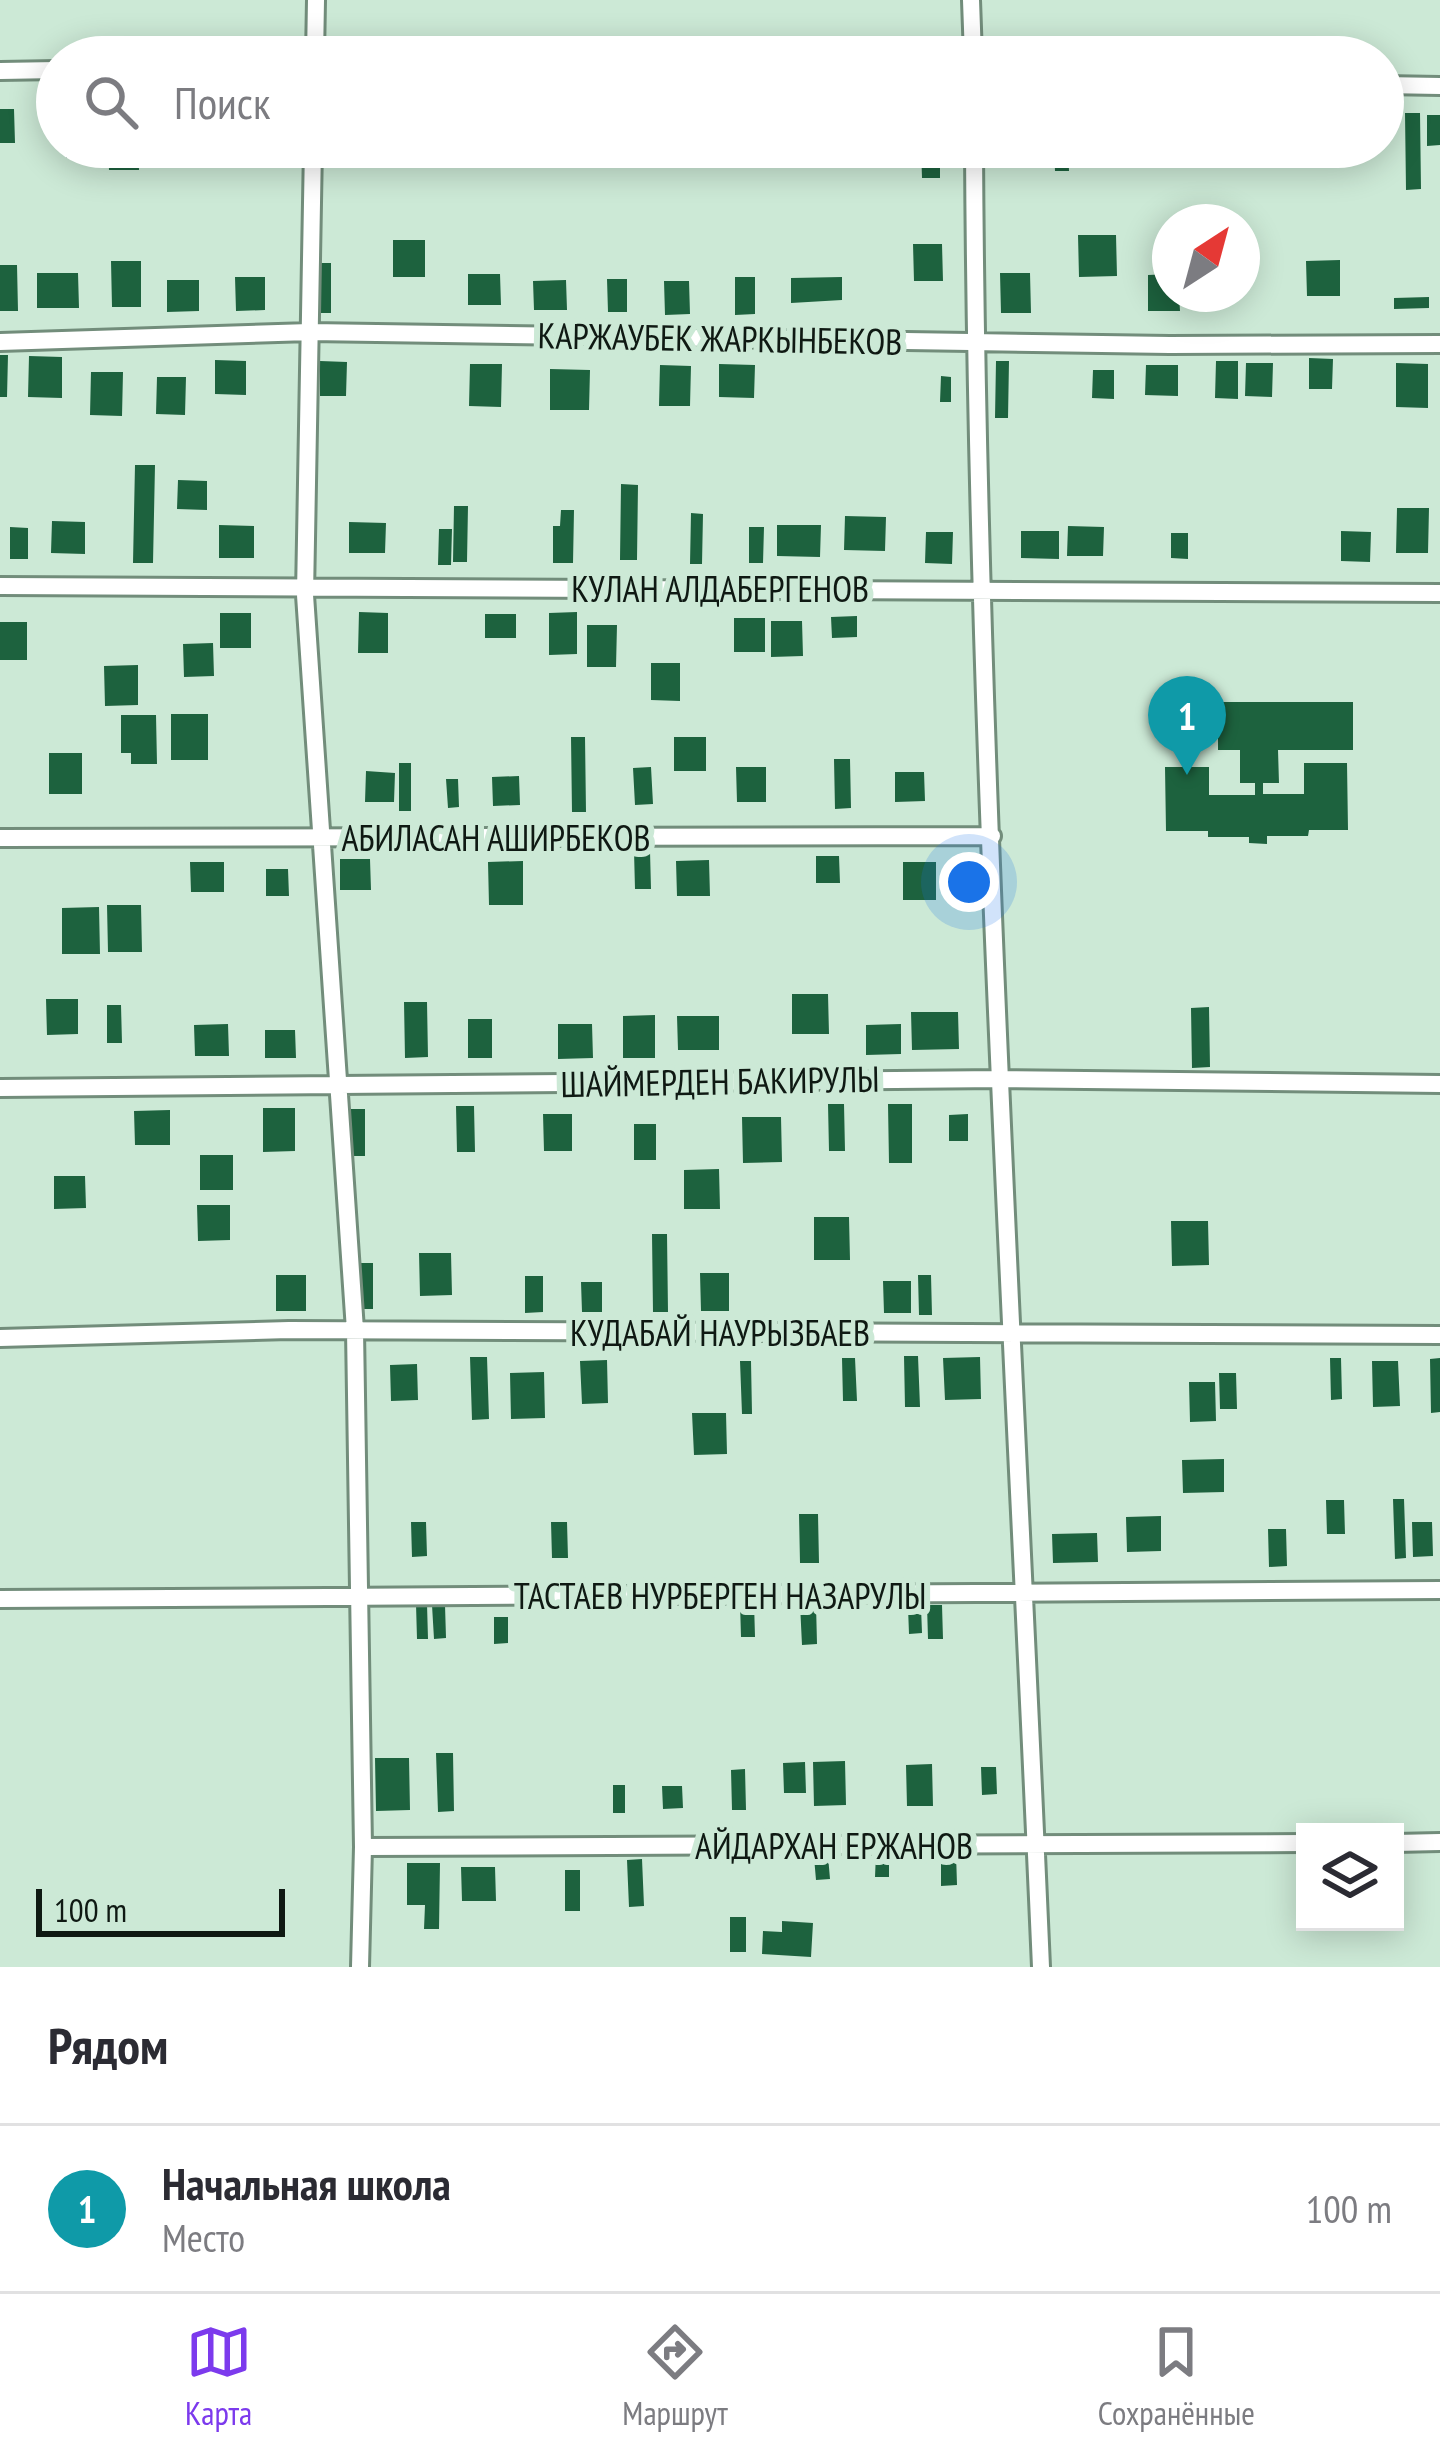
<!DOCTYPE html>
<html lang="ru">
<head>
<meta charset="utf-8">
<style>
  :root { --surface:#fff; --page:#f2f2f3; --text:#2b2b33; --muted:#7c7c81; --line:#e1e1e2; --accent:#7c3aed }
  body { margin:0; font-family:"PT Sans Narrow",sans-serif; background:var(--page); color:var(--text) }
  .controls { position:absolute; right:36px; bottom:36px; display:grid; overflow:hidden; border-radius:0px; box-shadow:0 6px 30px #0003 }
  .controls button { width:108px; height:108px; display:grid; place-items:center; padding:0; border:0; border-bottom:3px solid var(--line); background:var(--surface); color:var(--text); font:60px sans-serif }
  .compass { position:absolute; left:1152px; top:204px; width:108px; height:108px; border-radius:50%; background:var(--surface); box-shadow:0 6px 30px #0003; rotate:36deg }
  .scale { position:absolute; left:36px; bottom:30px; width:249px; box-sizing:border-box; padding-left:12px; border:6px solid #0f1913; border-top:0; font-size:33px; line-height:42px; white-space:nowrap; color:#0f1913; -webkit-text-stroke:9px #cce9d6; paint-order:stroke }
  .you { position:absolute; left:969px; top:882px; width:42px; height:42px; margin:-30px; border:9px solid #fff; border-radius:50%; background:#1a73e8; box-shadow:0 0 0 18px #1a73e833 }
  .badge { display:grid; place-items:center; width:78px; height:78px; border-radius:50%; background:var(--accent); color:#fff; font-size:39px; font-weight:700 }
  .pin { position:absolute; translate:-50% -99px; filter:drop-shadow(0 3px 6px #0008) }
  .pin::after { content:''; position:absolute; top:63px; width:42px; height:36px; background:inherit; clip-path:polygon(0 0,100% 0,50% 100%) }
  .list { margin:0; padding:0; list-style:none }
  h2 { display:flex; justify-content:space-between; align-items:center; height:156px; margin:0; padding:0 48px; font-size:51px }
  h2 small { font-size:39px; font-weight:400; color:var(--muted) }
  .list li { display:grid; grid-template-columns:78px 1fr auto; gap:36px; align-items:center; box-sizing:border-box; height:168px; padding:0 48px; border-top:3px solid var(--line) }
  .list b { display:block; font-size:45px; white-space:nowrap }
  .list p { margin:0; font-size:39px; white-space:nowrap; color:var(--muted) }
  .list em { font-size:39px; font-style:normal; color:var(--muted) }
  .icon { flex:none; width:66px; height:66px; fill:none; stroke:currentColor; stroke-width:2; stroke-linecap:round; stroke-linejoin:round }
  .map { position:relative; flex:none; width:1440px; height:1967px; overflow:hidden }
  .search { position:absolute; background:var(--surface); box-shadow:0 6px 30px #0003; left:36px; right:36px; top:36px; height:132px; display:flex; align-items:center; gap:30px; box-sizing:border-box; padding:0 42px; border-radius:66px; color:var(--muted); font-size:45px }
  .sheet { height:324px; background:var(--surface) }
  nav { display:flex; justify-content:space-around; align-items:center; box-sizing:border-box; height:168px; border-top:3px solid var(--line); background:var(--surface); font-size:33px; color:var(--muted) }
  nav a { display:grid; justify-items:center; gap:6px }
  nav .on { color:var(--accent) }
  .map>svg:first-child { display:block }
</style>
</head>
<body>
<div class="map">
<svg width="1440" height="1967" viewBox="0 0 1440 1967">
  <rect width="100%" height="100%" fill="#cce9d6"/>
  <!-- building -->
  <path fill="#1d623e" d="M0 109H14L15 143H0Z
    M1405 113H1420L1421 189 1406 190Z
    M1427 115H1440V145L1427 146Z
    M66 147H92V157L66 158Z
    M108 147H138L139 170H109Z
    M467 147H516V163L467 164Z
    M692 147H716V154H692Z
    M754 147H783V155H754Z
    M921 147H940V178H922Z
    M1021 147H1048L1049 156H1021Z
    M1054 147H1068L1069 171H1055Z
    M1078 235H1116L1117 276 1079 277Z
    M393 240H425V277H393Z
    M913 244H942L943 281H914Z
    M1340 260V296H1307L1306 261Z
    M111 261H141V307H112Z
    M317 263H331V313H318Z
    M0 265H17L18 311H0Z
    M37 273H78L79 308H37Z
    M1000 273H1030L1031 313H1001Z
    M468 274H500L501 305H468Z
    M1170 274V294H1179L1180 311H1148V275Z
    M235 277H265V310L236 311Z
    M735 277H755V314L735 315Z
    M842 277V300L791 303V278Z
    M607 279H627V312H608Z
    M167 280H199V311L167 312Z
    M566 280 567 310H534L533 281Z
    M664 281H689L690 314 665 315Z
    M1429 297V308L1394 309V298Z
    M0 355H8L7 397H0Z
    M29 356 62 357V398L28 397Z
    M1309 358 1333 359 1332 389H1309Z
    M215 360 246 361V395L215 394Z
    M320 361 347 362 346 396H320Z
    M996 361H1009L1008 418H995Z
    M1216 361H1238V399L1215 398Z
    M1246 363H1273L1272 397 1245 396Z
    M1396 363 1428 364V408L1396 407Z
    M470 364H502L501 407 469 406Z
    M719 364 755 365 754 398 719 397Z
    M660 365 691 366 690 406H659Z
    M1146 365H1178V396L1145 395Z
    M550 369 590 370 589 410H550Z
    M1093 370H1114V399L1092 398Z
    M91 372H123L122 416 90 415Z
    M941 376 951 377V402H940Z
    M157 377H186L185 415 156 414Z
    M135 465H155L153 563H133Z
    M178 480 207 481V510L177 509Z
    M621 484 638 485 637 560H620Z
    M454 506H468L467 562H453Z
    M1397 508H1429L1428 553H1396Z
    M561 510H574L573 563H553V526H560Z
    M691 513 703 514 702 564H690Z
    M845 516 886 517 885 551 844 550Z
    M52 521 85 522V554L51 553Z
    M349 522 386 523 385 553H349Z
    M219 525 254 526V558H219Z
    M777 525H821L820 557 777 556Z
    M1068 526 1104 527 1103 556H1067Z
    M10 527 28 528V559H10Z
    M749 527H764L763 563H749Z
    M439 529H452L451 565H438Z
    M1021 531H1059V559L1021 558Z
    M1341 531 1371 532 1370 562 1341 561Z
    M926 532H953L952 564 925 563Z
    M1171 533H1188V559L1171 558Z
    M359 612 388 613V653H358Z
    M577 612V654L549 655V613Z
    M220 613H251V648H220Z
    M485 614H516V638H485Z
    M857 616V637L832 638 831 617Z
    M734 618H765V652H734Z
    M771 621H802L803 656 771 657Z
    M0 622H27V660H0Z
    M587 625H617L616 667H587Z
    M213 643 214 676 184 677 183 644Z
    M651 663H680V701L651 700Z
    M138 665V705L105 706 104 666Z
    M1218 702H1353V750H1278L1279 783H1263V794H1304V763H1347L1348 830H1309L1308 836H1267V844L1249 843V837H1208V831H1166L1165 767H1209V795H1255V783H1240V750H1218Z
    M171 714H208V760H171Z
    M121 715H156L157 764H131V753H121Z
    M571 737H585L586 812H572Z
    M674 737H706V771H674Z
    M49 753H82V794H49Z
    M834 759H850L851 808 835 809Z
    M399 763H411V811H399Z
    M651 767 653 804 635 805 633 768Z
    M736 767H766V802H737Z
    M366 771 395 773 394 802H365Z
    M895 772H924L925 801 895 802Z
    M519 776 520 805 493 806 492 777Z
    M446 779H458L459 807 448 808Z
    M634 851H650L651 889H635Z
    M816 856H839L840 883H816Z
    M340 859H370L371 890H340Z
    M709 860 710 896H677L676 861Z
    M523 861V905H489L488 862Z
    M190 862H224V892H191Z
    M903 862H936V900H903Z
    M266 869H288L289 896H266Z
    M107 905H141L142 952H108Z
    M99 907 100 954H62V908Z
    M792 994H828L829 1034H792Z
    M46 999H78V1034L47 1035Z
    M404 1002H427L428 1057 405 1058Z
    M107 1005H121L122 1043H107Z
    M1209 1007 1210 1067 1192 1068 1191 1008Z
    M911 1012H958L959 1049 912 1050Z
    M655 1015V1058H623V1016Z
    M677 1016H719V1050H678Z
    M468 1019H492V1058H468Z
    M228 1024 229 1056H195L194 1025Z
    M558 1024H592L593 1058 558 1059Z
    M901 1024V1054L866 1055V1025Z
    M265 1030H295L296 1058H265Z
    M828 1104H844L845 1151H829Z
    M888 1104H912V1163H889Z
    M456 1106H474L475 1152H457Z
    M263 1108H295V1151L263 1152Z
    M350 1109H365V1156H351Z
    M170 1110V1145H135L134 1111Z
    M543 1114H572V1151H544Z
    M968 1114V1141H949V1115Z
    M742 1117H781L782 1162 743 1163Z
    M634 1124H656V1160H634Z
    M200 1155H233V1190H200Z
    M719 1169 720 1209H684V1170Z
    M54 1176H85L86 1208 54 1209Z
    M197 1205H230V1240L198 1241Z
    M814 1217H849L850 1260H814Z
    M1171 1221H1208L1209 1265 1172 1266Z
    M652 1234H667L668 1312H653Z
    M419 1253H451L452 1295 420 1296Z
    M356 1263H373V1309H357Z
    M700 1273H729V1311H701Z
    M276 1275H306V1311H276Z
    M918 1275H931L932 1315H919Z
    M525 1276H543V1312L525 1313Z
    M883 1281H911V1313H884Z
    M581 1282H602V1312H582Z
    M904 1356H918L920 1407H905Z
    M470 1357H487L489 1419 472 1420Z
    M980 1357 981 1399 945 1400 943 1358Z
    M842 1358H855L857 1401H843Z
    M1330 1358H1341L1342 1399 1331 1400Z
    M1440 1358V1412L1431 1413 1430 1359Z
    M607 1360 608 1403 582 1404 580 1361Z
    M740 1361H751L752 1414H742Z
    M1372 1361H1398L1400 1406 1373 1407Z
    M417 1364 418 1400 391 1401 390 1365Z
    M544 1372 545 1418 511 1419 510 1373Z
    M1219 1373H1236L1237 1409H1220Z
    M1189 1382H1215L1216 1421 1190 1422Z
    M692 1413H726L727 1454 694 1455Z
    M1224 1459V1492L1183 1493 1182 1460Z
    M1393 1499H1404L1406 1558 1395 1559Z
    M1326 1500H1344L1345 1534H1327Z
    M799 1514H818L819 1563H800Z
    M1161 1516V1551L1127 1552 1126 1517Z
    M411 1522H426L427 1556 412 1557Z
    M551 1522H567L568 1558H552Z
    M1412 1522H1432L1433 1556 1413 1557Z
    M1268 1529H1286L1287 1566 1269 1567Z
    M1097 1533 1098 1562 1053 1563 1052 1534Z
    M754 1602 755 1637H741L740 1603Z
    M416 1604H427L428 1639H417Z
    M800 1604H816L817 1644 802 1645Z
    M432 1605H445L446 1638 434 1639Z
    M927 1605H942L943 1639H928Z
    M908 1607H921L922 1633 909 1634Z
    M494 1617H508V1643L494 1644Z
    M436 1753H453L454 1811 438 1812Z
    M375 1758H409L410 1810 376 1811Z
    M845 1761 846 1805 814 1806 813 1762Z
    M805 1762 806 1793H784L783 1763Z
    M932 1764 933 1806H907L906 1765Z
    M981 1767H996L997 1794 982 1795Z
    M745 1769 746 1810H732L731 1770Z
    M613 1785H625V1813H613Z
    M662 1786H682L683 1808 663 1809Z
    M876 1853H889V1877H875Z
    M956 1853 957 1885 941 1886V1854Z
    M828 1856 830 1879 816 1880 814 1857Z
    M642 1859 644 1906 629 1907 627 1860Z
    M407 1863H440L439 1929H424L425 1905H407Z
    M461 1867H495L496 1901H462Z
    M565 1870H580V1911H565Z
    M730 1917H746V1952H730Z
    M782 1921 813 1923 811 1957 762 1954 763 1931 782 1932Z"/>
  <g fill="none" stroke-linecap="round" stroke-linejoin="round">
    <defs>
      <path id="minor" d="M971 0 973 57
        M315 57 316 0
        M0 71 57 70
        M1383 85 1440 86
        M313 147 305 595 355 1330 363 1847 360 1967
        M974 147C977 754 1015 1361 1041 1967
        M0 342 310 332 1170 345 1440 344
        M0 586 1440 593
        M0 838 992 836
        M0 1088 1001 1079 1440 1084
        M0 1338 289 1330 1440 1335
        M0 1599 1440 1590
        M1395 1843 1440 1842
        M363 1847 1305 1843"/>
    </defs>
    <!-- minor casing -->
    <use href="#minor" stroke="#728d7b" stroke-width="22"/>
    <!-- minor -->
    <use href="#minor" stroke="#fff" stroke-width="16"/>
  </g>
  <g text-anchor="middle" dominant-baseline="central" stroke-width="12" stroke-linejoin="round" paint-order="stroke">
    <!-- street labels -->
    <g font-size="36" fill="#0f1913" stroke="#cce9d6">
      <text transform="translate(720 338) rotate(1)">КАРЖАУБЕК ЖАРКЫНБЕКОВ</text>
      <text x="720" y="588">КУЛАН АЛДАБЕРГЕНОВ</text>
      <text x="496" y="837">АБИЛАСАН АШИРБЕКОВ</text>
      <text transform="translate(720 1081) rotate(-1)">ШАЙМЕРДЕН БАКИРУЛЫ</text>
      <text x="720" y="1332">КУДАБАЙ НАУРЫЗБАЕВ</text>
      <text x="720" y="1595">ТАСТАЕВ НУРБЕРГЕН НАЗАРУЛЫ</text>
      <text x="834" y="1845">АЙДАРХАН ЕРЖАНОВ</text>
    </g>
  </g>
</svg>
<div class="controls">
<button><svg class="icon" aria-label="layers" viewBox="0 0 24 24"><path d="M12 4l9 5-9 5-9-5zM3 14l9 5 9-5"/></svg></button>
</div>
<svg class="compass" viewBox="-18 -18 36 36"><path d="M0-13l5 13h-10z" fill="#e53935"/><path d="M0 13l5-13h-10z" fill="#7c7c81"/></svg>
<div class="scale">100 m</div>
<div class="you"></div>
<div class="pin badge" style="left:1187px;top:775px;background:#0f9aa8">1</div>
<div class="search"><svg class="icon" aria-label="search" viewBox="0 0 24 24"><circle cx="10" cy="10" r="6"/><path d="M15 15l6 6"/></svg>Поиск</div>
</div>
<section class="sheet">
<h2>Рядом<small></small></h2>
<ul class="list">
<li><span class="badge" style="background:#0f9aa8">1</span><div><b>Начальная школа</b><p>Место</p></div><em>100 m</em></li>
</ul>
</section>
<nav>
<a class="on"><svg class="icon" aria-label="map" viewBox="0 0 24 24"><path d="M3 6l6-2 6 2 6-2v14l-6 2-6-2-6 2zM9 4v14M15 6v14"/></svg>Карта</a>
<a><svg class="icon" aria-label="directions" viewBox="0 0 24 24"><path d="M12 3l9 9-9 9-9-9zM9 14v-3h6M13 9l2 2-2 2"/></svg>Маршрут</a>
<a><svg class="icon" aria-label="saved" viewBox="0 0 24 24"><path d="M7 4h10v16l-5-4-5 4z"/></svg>Сохранённые</a>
</nav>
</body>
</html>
